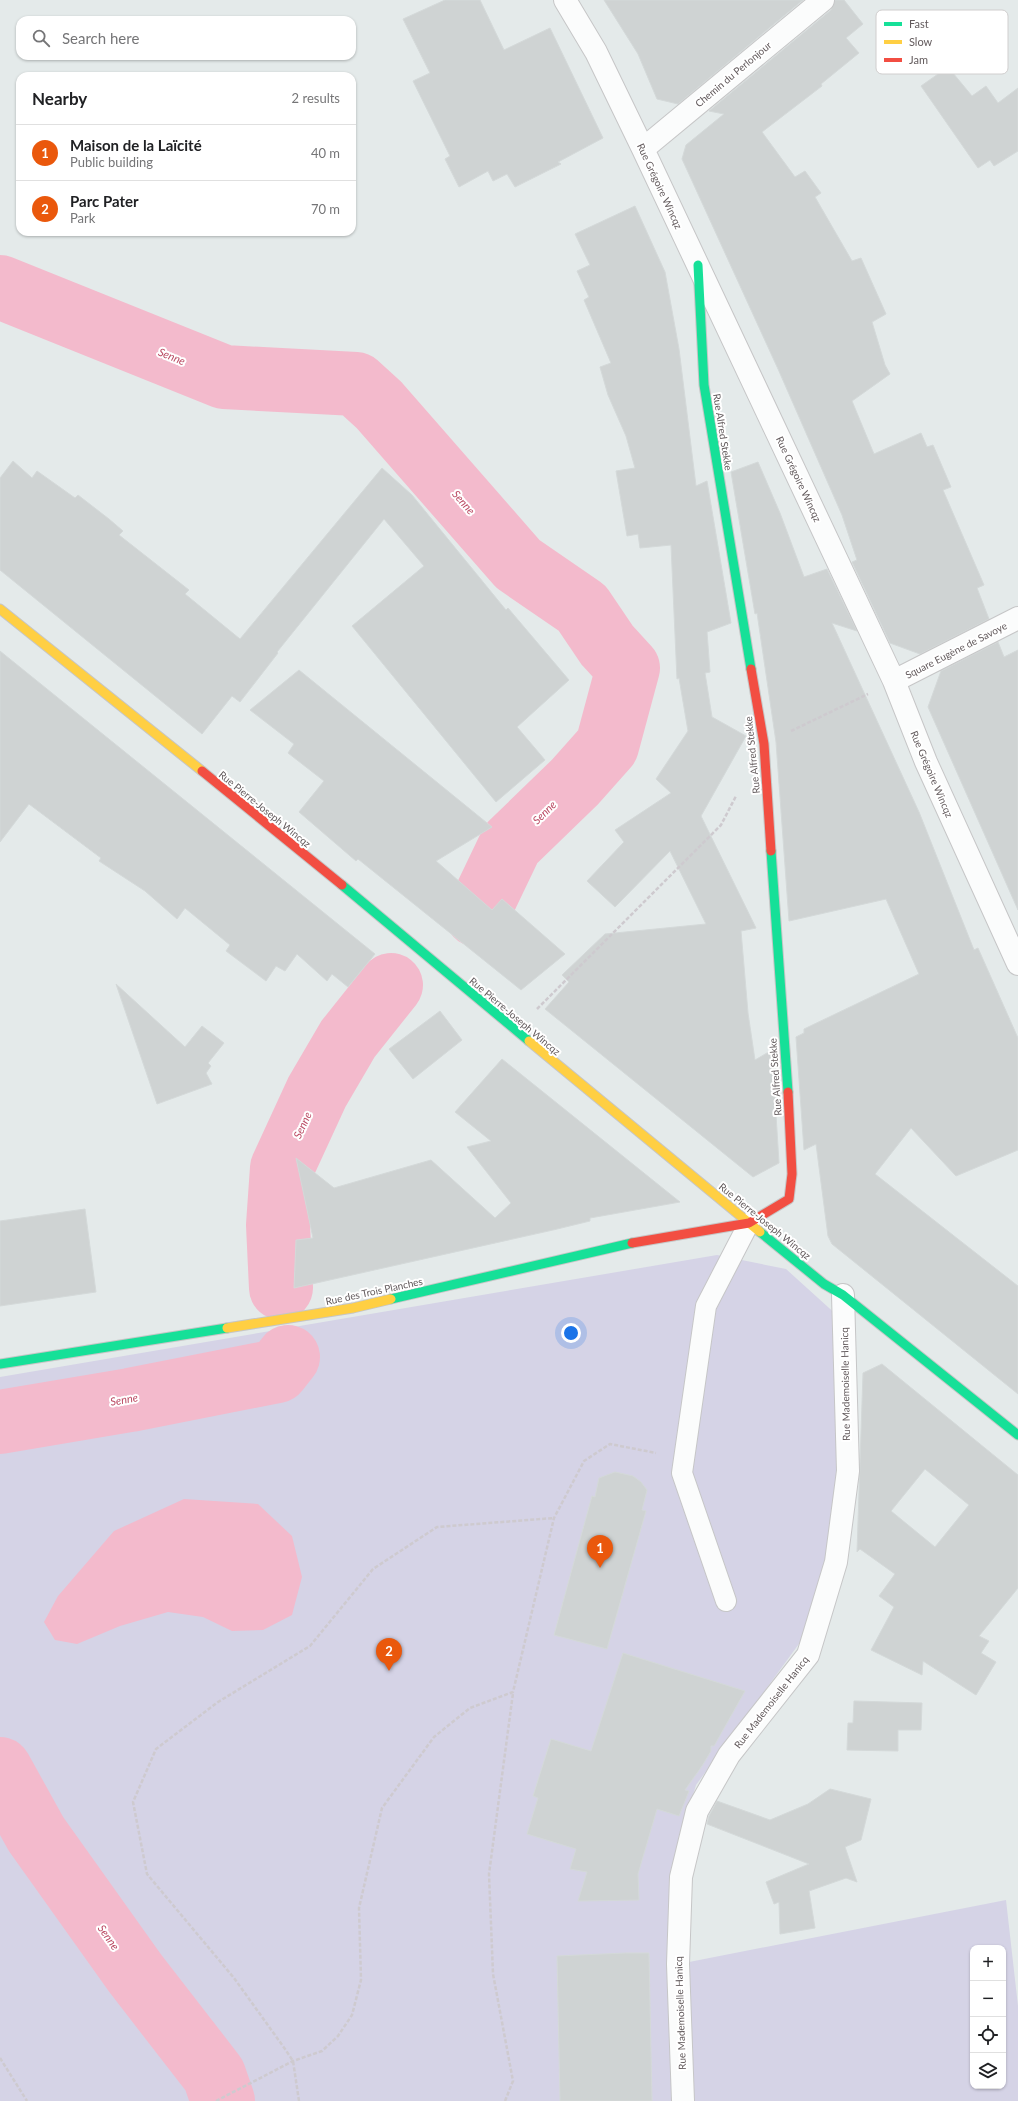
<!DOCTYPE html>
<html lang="en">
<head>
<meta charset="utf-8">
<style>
  :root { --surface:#fff; --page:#f2f2f2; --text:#202124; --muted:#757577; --line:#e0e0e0; --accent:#ea580c }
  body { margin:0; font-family:Lato,sans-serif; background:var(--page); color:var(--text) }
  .controls { position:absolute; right:12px; bottom:12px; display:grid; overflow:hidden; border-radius:8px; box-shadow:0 1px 3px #0004 }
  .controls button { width:36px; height:36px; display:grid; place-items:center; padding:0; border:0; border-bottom:1px solid var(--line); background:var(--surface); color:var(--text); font:20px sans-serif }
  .you { position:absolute; left:571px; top:1333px; width:14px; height:14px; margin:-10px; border:3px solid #fff; border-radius:50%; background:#1a73e8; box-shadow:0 0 0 6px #1a73e833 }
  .badge { display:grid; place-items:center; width:26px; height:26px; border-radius:50%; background:var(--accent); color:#fff; font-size:13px; font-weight:700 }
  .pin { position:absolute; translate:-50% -33px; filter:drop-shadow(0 1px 2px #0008) }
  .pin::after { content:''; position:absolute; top:21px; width:14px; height:12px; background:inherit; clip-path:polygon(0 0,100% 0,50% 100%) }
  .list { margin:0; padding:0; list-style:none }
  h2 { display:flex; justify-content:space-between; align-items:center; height:52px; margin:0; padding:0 16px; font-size:17px }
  h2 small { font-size:13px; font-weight:400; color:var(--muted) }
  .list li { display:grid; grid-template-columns:26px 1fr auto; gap:12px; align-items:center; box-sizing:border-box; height:56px; padding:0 16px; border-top:1px solid var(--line) }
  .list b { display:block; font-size:15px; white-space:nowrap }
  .list p { margin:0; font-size:13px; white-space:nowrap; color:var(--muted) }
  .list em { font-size:13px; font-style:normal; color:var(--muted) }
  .icon { flex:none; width:22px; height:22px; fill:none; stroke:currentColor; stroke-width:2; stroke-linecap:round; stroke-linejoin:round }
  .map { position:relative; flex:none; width:1018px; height:2101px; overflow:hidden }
  .search { position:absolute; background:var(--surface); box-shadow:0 1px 3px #0004; left:16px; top:16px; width:340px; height:44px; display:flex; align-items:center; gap:10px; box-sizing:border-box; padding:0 14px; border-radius:12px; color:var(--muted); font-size:15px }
  .panel { position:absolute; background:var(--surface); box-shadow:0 1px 3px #0004; left:16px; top:72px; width:340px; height:164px; border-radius:12px }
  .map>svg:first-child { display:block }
</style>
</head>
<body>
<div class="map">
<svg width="1018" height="2101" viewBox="0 0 1018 2101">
  <rect width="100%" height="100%" fill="#e4eaea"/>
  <!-- green -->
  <path fill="#d5d3e6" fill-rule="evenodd" d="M717 1255 786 1269 839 1317 842 1500 801 1641 696 1785 685 1821 679 1964 1006 1900 1018 2006V2101H0V1377ZM973 1948H1003V2086H973Z"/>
  <!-- water -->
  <path fill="#f3bacc" d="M184 1499 258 1504 292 1536 302 1577 292 1615 263 1630 232 1631 203 1617 168 1612 120 1626 77 1644 55 1640 44 1622 58 1596 114 1531Z"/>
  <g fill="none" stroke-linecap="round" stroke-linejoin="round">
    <!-- river -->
    <path stroke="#f3bacc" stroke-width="64" d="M0 287 224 377 356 384 379 405 518 564 582 608 607 645 628 668 607 746 575 782 511 844 477 915
      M281 1288 278 1225 282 1168 317 1092 348 1039 391 985
      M0 1422 130 1400 277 1371 288 1357
      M0 1769 36 1834 135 1973 214 2075 223 2101"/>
  </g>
  <!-- building -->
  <path fill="#cfd3d3" stroke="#d4d9d9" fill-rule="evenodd" d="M445 0H480L504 50 550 28 603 138 558 162 561 164 515 187 507 174 493 181 488 171 459 187 445 159 450 156 413 81 430 73 403 19Z
    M604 0H803L678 104 657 99 638 54Z
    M835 0H844L863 24 846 38 859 53 821 84 822 86 762 132 795 177 805 171 821 193 815 197 852 261 861 258 886 314 872 322 885 365 890 374 852 401 874 454 921 433 927 447 933 445 951 487 943 490 984 585 977 588 989 619 920 654 890 643 852 562 857 560 842 515 778 369 682 159 686 145 724 114 709 111 831 10Z
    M948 67 972 96 986 86 998 103 1018 88V151L994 166 990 160 978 168 921 86Z
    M635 206 665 272 679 349 696 486 707 481 731 623 707 632 710 672 705 673 712 717 746 736 701 816 756 928 741 931 748 1013 755 1060 772 1050 779 1163 753 1177 545 1009 569 982 562 975 605 934 706 924 670 851 615 907 587 881 624 842 615 830 671 793 656 779 688 731 679 678 677 679 671 545 640 548 638 534 627 536 616 471 635 468 626 436 608 395 600 367 611 363 584 300 589 297 577 271 590 265 575 234Z
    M13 461 32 478 37 471 75 498 78 495 109 519 123 531 119 535 189 590 185 594 240 639 382 468 412 495 506 610 508 608 569 680 517 727 545 760 496 802 352 626 424 566 384 519 277 652 278 653 240 702 232 696 202 734 0 570V478Z
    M758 462 780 513 804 577 827 569 857 631 832 623 919 812 974 950 978 948 1018 1038V1150L956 1176 911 1128 875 1174 1018 1286V1394L832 1244 828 1236 816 1144 804 1150 796 1037 804 1033V1029L919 974 886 899 789 921 776 742 757 613 755 614 731 472Z
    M998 642 1004 657 1018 650V910L928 707 941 671Z
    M0 651 375 954 348 987 332 974 327 981 297 954 285 971 276 966 266 981 226 951 230 945 185 908 177 919 145 891 99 861 101 858 29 804 0 842Z
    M299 670 492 827 436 861 492 910 502 899 565 954 521 990 358 859 356 861 299 812 324 781 288 753 294 744 250 710Z
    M116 984 185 1047 202 1026 224 1043 208 1063 211 1066 206 1073 212 1084 157 1104Z
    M440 1011 462 1040 413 1079 389 1049Z
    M502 1059 680 1202 590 1218V1221L553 1230 294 1288 296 1240 313 1238 296 1158 334 1188 431 1160 495 1218 511 1203 467 1147 491 1141 455 1112Z
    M85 1209 96 1292 0 1306V1221Z
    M882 1364 1018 1475V1588L979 1636 989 1641 981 1653 996 1662 976 1695 923 1661 922 1675 871 1650 894 1607 879 1596 895 1574 860 1549 857 1552 863 1373ZM925 1469 969 1505 935 1547 891 1511Z
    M615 1472 633 1476 641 1482 647 1490 642 1510 646 1511 607 1649 554 1635 592 1496 595 1497 599 1478Z
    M623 1653 745 1691 714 1746H711V1751L702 1766 685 1790 689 1791 679 1816 657 1809 638 1874 639 1900 578 1901 587 1872 570 1869 576 1849 527 1834 538 1798 533 1796 551 1739 591 1751Z
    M854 1701 922 1703 921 1730H898V1751L847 1750 848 1723H853Z
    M830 1789 871 1799 861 1840 845 1847 857 1882 846 1878 809 1891 815 1928 780 1934 779 1902 774 1904 766 1882 809 1864 707 1824 709 1816 717 1801 770 1820 808 1804Z
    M626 1953H649L652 2101H560L557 1956Z"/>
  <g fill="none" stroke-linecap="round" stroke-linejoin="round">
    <defs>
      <path id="lane" d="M726 1601 682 1473 706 1306 749 1223"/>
      <path id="street" d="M565 0 596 52 643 149 894 681 926 762 1018 964
        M643 149 823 0
        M894 681 1018 618
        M683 2101 678 1964 681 1877 697 1811 729 1755 808 1655 836 1562 848 1471 843 1295"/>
      <path id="fast" d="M698 265 704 385 751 669
        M771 851 788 1092
        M342 885 529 1041
        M760 1232 824 1284 843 1295 1018 1435
        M391 1299 632 1243
        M0 1364 227 1328"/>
      <path id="slow" d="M0 609 202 771
        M529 1041 760 1232
        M227 1328 353 1308 391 1299"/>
      <path id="jam" d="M751 669 764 744 771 851
        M202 771 342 885
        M632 1243 749 1223 789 1199 792 1174 788 1092"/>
    </defs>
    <!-- lane casing -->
    <use href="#lane" stroke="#c6c6c7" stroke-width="22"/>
    <!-- street casing -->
    <use href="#street" stroke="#c6c6c7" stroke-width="24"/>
    <!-- fast casing -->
    <use href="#fast" stroke="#c6c6c6" stroke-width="11"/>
    <!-- slow casing -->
    <use href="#slow" stroke="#c6c6c6" stroke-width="11"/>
    <!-- jam casing -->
    <use href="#jam" stroke="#c6c6c6" stroke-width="11"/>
    <!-- path -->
    <path stroke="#cecacf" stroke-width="2.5" stroke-dasharray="4 2" stroke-linecap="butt" d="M791 731 868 694
      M537 1009 721 825 736 796
      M0 2058 27 2101
      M216 2101 293 2061 322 2051 338 2036 352 2015 361 1980 359 1908 382 1808 434 1737 470 1708 513 1692 554 1518 584 1461 610 1444 656 1453
      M299 2101 293 2061 285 2049 234 1978 147 1874 133 1802 156 1749 218 1702 310 1646 373 1569 437 1527 554 1518
      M505 2101 513 2081 493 1974 489 1874 513 1693"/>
    <!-- lane -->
    <use href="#lane" stroke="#fbfcfc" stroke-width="20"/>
    <!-- street -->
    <use href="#street" stroke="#fbfcfc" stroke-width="22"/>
    <!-- fast -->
    <use href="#fast" stroke="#16e098" stroke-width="9"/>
    <!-- slow -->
    <use href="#slow" stroke="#ffcf43" stroke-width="9"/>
    <!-- jam -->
    <use href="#jam" stroke="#f24e42" stroke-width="9"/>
  </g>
  <g text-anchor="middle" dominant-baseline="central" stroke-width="4" stroke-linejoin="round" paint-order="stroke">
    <!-- street labels -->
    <g font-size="10" fill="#625a5c" stroke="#fff">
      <text transform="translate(733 74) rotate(-40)">Chemin du Perlonjour</text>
      <text transform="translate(660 186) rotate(65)">Rue Grégoire Wincqz</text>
      <text transform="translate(723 432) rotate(81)">Rue Alfred Stekke</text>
      <text transform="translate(799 479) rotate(65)">Rue Grégoire Wincqz</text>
      <text transform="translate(956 650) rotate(-27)">Square Eugène de Savoye</text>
      <text transform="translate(752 755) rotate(-96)">Rue Alfred Stekke</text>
      <text transform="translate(932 774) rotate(67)">Rue Grégoire Wincqz</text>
      <text transform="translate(265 809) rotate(39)">Rue Pierre-Joseph Wincqz</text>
      <text transform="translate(515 1016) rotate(40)">Rue Pierre-Joseph Wincqz</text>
      <text transform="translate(775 1077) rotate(-94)">Rue Alfred Stekke</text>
      <text transform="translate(765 1221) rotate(39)">Rue Pierre-Joseph Wincqz</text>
      <text transform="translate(374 1291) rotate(-12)">Rue des Trois Planches</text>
      <text transform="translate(845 1384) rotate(-91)">Rue Mademoiselle Hanicq</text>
      <text transform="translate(771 1702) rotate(-52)">Rue Mademoiselle Hanicq</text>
      <text transform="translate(680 2013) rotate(-92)">Rue Mademoiselle Hanicq</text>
    </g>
    <!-- water labels -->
    <g font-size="11" font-style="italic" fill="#ba4a63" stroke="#fff">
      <text transform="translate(172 356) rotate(22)">Senne</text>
      <text transform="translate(464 502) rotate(49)">Senne</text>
      <text transform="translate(544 812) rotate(-44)">Senne</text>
      <text transform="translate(302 1125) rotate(-65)">Senne</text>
      <text transform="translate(124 1399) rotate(-10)">Senne</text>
      <text transform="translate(109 1937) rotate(55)">Senne</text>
    </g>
  </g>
  <!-- legend -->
  <rect x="876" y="10" width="132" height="64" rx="6" fill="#fff" stroke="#d0cece" stroke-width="1"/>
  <rect x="884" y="22" width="18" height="4" fill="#16e098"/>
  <rect x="884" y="40" width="18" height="4" fill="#ffcf43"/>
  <rect x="884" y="58" width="18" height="4" fill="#f24e42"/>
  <g font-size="11" fill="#625a5c">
    <text x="909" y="28">Fast</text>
    <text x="909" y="46">Slow</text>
    <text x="909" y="64">Jam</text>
  </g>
</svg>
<div class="controls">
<button>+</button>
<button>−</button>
<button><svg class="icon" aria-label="locate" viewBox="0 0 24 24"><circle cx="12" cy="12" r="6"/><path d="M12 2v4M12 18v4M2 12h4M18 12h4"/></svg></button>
<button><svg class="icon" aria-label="layers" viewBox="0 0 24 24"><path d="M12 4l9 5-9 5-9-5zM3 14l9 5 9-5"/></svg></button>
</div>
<div class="you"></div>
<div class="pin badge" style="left:600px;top:1568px">1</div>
<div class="pin badge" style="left:389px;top:1671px">2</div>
<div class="search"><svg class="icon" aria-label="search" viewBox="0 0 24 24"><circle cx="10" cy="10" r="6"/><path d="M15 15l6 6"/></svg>Search here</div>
<section class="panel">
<h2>Nearby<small>2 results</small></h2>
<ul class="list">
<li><span class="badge">1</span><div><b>Maison de la Laïcité</b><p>Public building</p></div><em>40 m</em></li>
<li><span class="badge">2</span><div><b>Parc Pater</b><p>Park</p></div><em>70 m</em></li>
</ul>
</section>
</div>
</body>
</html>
